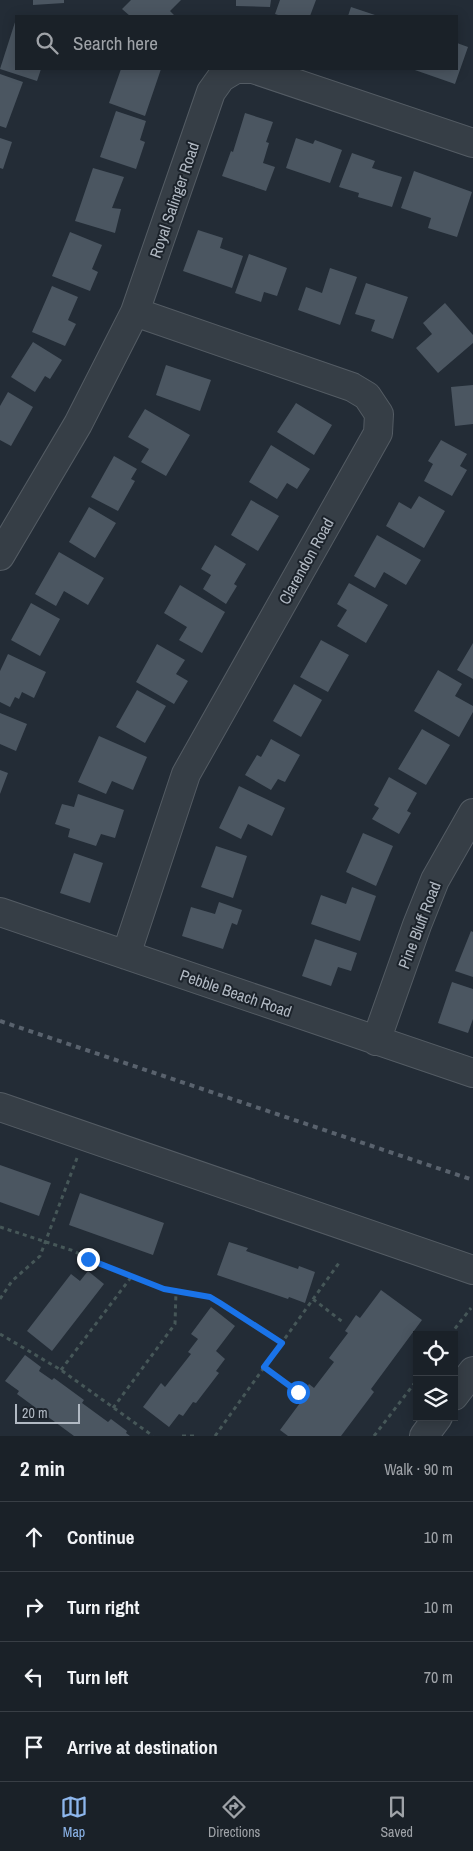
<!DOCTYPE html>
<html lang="en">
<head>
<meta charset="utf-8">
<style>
  :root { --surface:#1a2128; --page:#272e34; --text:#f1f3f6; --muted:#9fa3a8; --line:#383e45; --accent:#8db6ec }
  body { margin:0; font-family:"Archivo Narrow",sans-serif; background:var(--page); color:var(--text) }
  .controls { position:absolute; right:15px; bottom:15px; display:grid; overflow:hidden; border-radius:0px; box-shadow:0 2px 12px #0003 }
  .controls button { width:45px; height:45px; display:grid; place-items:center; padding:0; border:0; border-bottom:1px solid var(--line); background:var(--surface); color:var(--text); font:25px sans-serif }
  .scale { position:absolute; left:15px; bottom:12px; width:65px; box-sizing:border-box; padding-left:5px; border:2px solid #b1b9c3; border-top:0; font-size:14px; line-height:18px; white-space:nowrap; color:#b1b9c3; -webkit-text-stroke:4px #1c232b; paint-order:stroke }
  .stop { position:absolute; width:15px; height:15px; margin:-11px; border:4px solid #1a73e8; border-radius:50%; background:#fff }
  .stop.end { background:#1a73e8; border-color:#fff; box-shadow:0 1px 5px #0008 }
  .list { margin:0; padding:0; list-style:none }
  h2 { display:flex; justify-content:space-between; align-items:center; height:65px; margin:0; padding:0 20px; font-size:21px }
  h2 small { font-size:16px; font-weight:400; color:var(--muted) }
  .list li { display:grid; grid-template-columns:32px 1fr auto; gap:15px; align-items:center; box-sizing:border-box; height:70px; padding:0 20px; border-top:1px solid var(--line) }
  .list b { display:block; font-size:19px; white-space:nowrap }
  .list em { font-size:16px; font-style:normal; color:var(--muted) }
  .icon { flex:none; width:28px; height:28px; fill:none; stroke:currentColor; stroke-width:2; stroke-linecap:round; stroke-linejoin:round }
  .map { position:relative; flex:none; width:473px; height:1436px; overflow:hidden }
  .search { position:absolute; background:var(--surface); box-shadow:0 2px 12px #0003; left:15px; right:15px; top:15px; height:55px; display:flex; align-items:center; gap:12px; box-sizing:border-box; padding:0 18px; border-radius:0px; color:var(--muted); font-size:19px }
  .sheet { height:345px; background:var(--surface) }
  nav { display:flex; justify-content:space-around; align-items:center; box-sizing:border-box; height:70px; border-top:1px solid var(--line); background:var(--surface); font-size:14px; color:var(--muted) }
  nav a { display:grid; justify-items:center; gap:2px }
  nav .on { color:var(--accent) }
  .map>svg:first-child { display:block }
</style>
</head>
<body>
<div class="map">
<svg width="473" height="1436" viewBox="0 0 473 1436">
  <rect width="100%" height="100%" fill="#232c36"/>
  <!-- building -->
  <path fill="#4b5661" d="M33 0H64V3L33 5Z
    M131 0H181L170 11 175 16H130L122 9Z
    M236 0H271L270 7 236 6Z
    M280 0H316L310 16H281L275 14Z
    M351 7 378 16H348Z
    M16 19V69H41L37 81 0 69Z
    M457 43 468 47 455 84 412 69H457Z
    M121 69H161L145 116 109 103Z
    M0 74 23 82 6 128 0 126Z
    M116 111 146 121 140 140 145 142 136 169 100 157Z
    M245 113 273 122 266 142 269 143 263 163 275 167 266 191 222 176 231 151 233 152Z
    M0 138 12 142 3 169 0 168Z
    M296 138 313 144 315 140 342 150 330 183 286 168Z
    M352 153 375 161 372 168 402 177 392 207 358 197 359 193 339 187Z
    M93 168 124 177 112 208 121 209 115 233 75 221Z
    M414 171 472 192 457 237 428 228 431 218 401 208Z
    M198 230 223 238 220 248 243 256 232 288 183 271Z
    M70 232 102 245 92 269 98 272 90 291 52 276Z
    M249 254 287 268 277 296 264 292 261 302 235 293Z
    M330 268 357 277 340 325 298 310 306 287 322 293Z
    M366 283 408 297 393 339 371 331 375 320 355 314Z
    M52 286 78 297 68 320 76 324 65 346 32 332Z
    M445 303 473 335V343L438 373 416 348 432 334 423 323Z
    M33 342 62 360 50 379 45 376 35 392 11 377Z
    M166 365 211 380 200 411 156 395Z
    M473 385V424L455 426 451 387Z
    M8 392 33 407 11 446 0 440V406Z
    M296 403 332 425 314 455 277 432Z
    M145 409 190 435 166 476 141 462 149 449 128 437Z
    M441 440 467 454 460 466 467 470 452 496 424 481 433 464 428 461Z
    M271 445 310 469 297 489 287 483 277 499 249 482Z
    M114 456 137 469 131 479 135 481 118 511 91 497Z
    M419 496 445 511 424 548 386 526 399 502 411 509Z
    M251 500 279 516 258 551 231 535Z
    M89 507 116 523 95 558 69 542Z
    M377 535 421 560 406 585 384 572 375 588 354 576Z
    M215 545 246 564 234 584 237 586 226 604 203 589 211 575 201 569Z
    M59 552 104 578 88 605 64 591 56 606 35 594Z
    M349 583 388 605 366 643 337 626 347 610 337 604Z
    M180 585 225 612 202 653 179 640 187 627 164 613Z
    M31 603 60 619 40 656 11 640Z
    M321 640 349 655 328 692 300 677Z
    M473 643V679L457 670Z
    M157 644 185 660 176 674 188 681 174 704 136 682Z
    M8 654 46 672 34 698 22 692 19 699 15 697 10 707 0 702V671Z
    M438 670 462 684 455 696 473 706V712L459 737 414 711Z
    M294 684 322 700 301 737 273 721Z
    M137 690 166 706 145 743 116 727Z
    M0 713 27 724 16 751 0 744Z
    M422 729 450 745 426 785 398 769Z
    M99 736 147 757 133 790 112 781 106 794 78 782Z
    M271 739 300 755 285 782 278 779 271 790 245 775 257 755 261 757Z
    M0 770 8 773 0 794Z
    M389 777 417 793 407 811 411 813 399 834 372 819 379 808 374 805Z
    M239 786 285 808 272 836 248 824 241 839 219 828Z
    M78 794 124 810 115 838 101 834 96 846 68 837 70 829 55 824 62 804 74 807Z
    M363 833 393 846 376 886 346 872Z
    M216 846 247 856 233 898 201 887Z
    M74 853 103 863 90 903 60 893Z
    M352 887 376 896 360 941 311 924 321 895 346 904Z
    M219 902 242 910 237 925 232 923 223 949 182 936 191 907 215 914Z
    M471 931 473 932V977L455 971Z
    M315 939 357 953 351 971 338 967 331 986 302 976Z
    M452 982 473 989V1019L468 1033 438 1023Z
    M0 1165 51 1183 39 1216 0 1202Z
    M80 1193 164 1223 153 1255 69 1225Z
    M229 1242 248 1248 246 1251 298 1269 299 1266 315 1272 305 1303 289 1297 288 1299 217 1275Z
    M88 1271 104 1284 52 1351 27 1331 71 1274 80 1281Z
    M381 1290 422 1320 371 1389 374 1392 341 1436H288L280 1430 300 1403 296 1401 309 1384 314 1388 334 1362 329 1358 348 1333 345 1331 356 1315 360 1318Z
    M211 1307 235 1326 216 1351 225 1359 216 1371 219 1373 196 1403 193 1402 183 1416 179 1414 169 1427 143 1407 161 1383 165 1387 191 1354 188 1352 198 1339 191 1334Z
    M25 1355 41 1367 39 1371 52 1380 54 1378 84 1400 82 1403 108 1422 111 1419 127 1431 126 1433 130 1436H74L17 1394 19 1391 5 1381Z"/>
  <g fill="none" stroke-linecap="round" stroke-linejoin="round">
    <defs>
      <path id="minor" d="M0 556 78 424 135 312 211 92 221 78 236 69H253L473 143
        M0 912 473 1073
        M126 955 186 774 378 433 379 414 367 396 352 387 135 312
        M376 1041 417 925 435 880 473 813
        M0 1107 473 1270
        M454 1396 473 1371
        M424 1436 438 1417"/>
    </defs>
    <!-- minor casing -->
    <use href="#minor" stroke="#545c64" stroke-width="30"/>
    <!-- path -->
    <path stroke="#465758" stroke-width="3" stroke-dasharray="4 4" stroke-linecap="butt" d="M0 1227 74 1251 88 1259 164 1289 210 1297 282 1343
      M0 1299 12 1281 40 1256 77 1158
      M313 1299 344 1323
      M0 1334 61 1370 153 1436
      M450 1335 471 1308
      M264 1367 298 1393
      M61 1370 132 1276
      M113 1408 175 1324 176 1292
      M182 1436H197
      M215 1436 339 1263
      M374 1436 417 1380"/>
    <!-- minor -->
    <use href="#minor" stroke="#363e46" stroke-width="28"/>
    <!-- rail -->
    <path stroke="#59626d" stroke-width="4" stroke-dasharray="5 5" stroke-linecap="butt" d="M0 1021 473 1180"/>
  </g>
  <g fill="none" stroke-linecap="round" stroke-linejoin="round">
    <!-- route -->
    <path stroke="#1a73e8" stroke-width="6" d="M88 1259 164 1289 210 1297 220 1303 282 1343 264 1367 298 1392"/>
  </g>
  <g text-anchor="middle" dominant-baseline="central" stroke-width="4" stroke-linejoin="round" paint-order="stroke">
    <!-- street labels -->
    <g font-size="16" fill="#b1b9c3" stroke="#1c232b">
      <text transform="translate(174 200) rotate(-71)">Royal Salinger Road</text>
      <text transform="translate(306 561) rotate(-61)">Clarendon Road</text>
      <text transform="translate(419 925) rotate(-69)">Pine Bluff Road</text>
      <text transform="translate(236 993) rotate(19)">Pebble Beach Road</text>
    </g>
  </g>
</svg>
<div class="controls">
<button><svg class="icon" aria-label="locate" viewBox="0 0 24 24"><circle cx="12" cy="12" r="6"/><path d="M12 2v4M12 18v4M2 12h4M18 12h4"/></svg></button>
<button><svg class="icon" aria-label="layers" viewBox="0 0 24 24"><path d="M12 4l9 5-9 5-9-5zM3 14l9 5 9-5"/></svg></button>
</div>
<div class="scale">20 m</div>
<div class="stop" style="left:298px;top:1392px"></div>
<div class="stop end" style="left:88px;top:1259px"></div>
<div class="search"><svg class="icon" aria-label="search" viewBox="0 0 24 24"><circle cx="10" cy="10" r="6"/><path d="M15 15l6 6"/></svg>Search here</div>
</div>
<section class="sheet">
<h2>2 min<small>Walk · 90 m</small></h2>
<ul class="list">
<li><svg class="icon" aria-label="ahead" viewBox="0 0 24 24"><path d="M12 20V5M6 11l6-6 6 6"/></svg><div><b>Continue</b></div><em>10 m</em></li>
<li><svg class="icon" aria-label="right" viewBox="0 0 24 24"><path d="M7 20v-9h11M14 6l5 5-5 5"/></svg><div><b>Turn right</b></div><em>10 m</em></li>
<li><svg class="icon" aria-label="left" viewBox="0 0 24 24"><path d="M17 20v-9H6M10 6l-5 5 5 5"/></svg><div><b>Turn left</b></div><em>70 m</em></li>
<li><svg class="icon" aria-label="arrive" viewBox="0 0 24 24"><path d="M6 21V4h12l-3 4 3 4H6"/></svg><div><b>Arrive at destination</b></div></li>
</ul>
</section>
<nav>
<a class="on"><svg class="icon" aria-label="map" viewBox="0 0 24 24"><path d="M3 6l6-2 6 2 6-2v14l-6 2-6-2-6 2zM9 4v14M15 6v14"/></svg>Map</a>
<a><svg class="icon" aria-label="directions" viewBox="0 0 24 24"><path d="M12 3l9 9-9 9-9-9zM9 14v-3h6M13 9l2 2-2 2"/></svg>Directions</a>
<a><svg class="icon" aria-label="saved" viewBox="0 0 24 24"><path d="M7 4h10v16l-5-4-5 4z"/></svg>Saved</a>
</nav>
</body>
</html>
